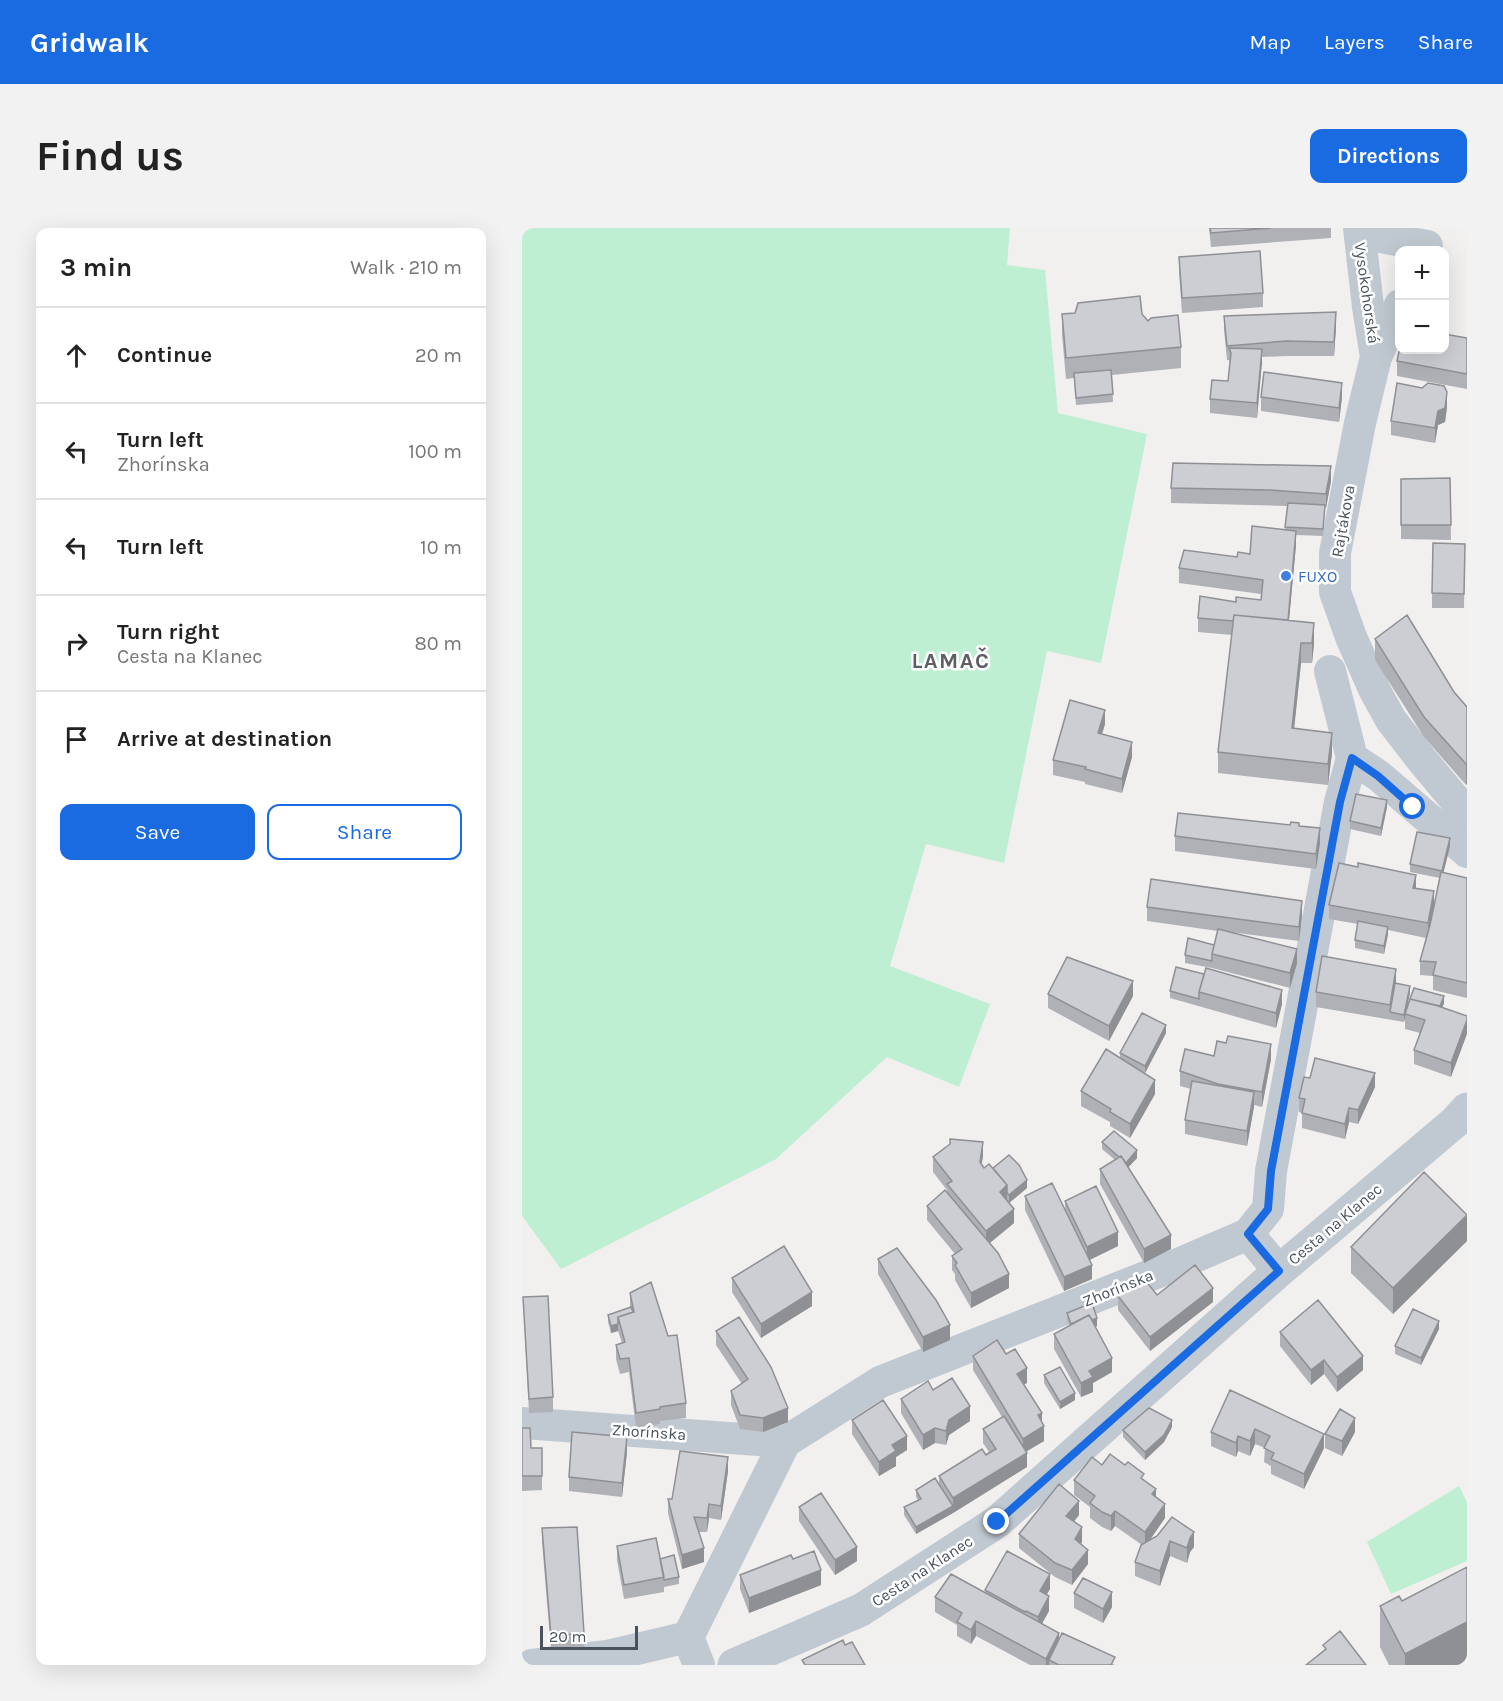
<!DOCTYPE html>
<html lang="en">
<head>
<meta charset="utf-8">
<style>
  :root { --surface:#fff; --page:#f2f2f2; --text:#222; --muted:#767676; --line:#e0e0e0; --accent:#1a6ae1 }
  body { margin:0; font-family:Karla,sans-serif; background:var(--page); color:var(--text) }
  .controls { position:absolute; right:18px; top:18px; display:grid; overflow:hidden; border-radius:12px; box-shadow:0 6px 24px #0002 }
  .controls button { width:54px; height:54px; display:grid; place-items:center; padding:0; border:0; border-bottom:2px solid var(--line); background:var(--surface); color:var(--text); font:30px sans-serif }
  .scale { position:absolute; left:18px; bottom:15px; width:98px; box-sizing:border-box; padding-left:6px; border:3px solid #47525d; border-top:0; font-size:16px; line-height:21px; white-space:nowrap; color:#47525d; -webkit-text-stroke:4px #fff; paint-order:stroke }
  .stop { position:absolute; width:18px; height:18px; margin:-14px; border:4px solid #1a6ae1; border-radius:50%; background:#fff }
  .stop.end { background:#1a6ae1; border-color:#fff; box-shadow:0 2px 6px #0008 }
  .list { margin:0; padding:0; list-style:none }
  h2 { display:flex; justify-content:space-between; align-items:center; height:78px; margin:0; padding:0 24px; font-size:26px }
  h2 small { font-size:20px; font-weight:400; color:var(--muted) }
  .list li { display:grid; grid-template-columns:39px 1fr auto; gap:18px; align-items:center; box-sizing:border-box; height:96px; padding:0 24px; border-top:2px solid var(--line) }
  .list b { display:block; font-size:22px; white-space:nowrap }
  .list p { margin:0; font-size:20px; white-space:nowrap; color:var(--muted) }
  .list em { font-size:20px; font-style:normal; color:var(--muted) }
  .actions { display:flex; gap:12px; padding:18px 24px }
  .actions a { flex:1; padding:14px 0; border:2px solid var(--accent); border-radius:12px; text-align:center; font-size:21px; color:var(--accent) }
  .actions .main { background:var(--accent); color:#fff }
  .icon { flex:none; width:33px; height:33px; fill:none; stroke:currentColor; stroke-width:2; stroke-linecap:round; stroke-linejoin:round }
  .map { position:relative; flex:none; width:945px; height:1437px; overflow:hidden; border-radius:12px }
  header { display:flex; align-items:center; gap:36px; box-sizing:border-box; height:84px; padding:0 30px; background:var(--accent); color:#fff }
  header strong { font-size:28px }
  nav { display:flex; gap:33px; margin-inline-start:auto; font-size:21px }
  .intro { display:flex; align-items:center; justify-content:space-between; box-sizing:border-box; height:144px; padding:0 36px }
  h1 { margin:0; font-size:42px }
  .button { padding:15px 27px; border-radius:12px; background:var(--accent); color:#fff; font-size:21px; font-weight:700 }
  main { display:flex; gap:36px; padding:0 36px }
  aside { flex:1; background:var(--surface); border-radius:12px; box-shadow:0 6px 24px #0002 }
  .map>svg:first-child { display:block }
</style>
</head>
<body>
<header>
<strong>Gridwalk</strong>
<nav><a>Map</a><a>Layers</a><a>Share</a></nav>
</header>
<div class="intro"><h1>Find us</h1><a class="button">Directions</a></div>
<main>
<aside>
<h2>3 min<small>Walk · 210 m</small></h2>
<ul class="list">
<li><svg class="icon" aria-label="ahead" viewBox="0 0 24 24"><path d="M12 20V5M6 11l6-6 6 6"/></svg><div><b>Continue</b></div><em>20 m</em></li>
<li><svg class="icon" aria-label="left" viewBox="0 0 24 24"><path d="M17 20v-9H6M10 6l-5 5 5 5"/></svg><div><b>Turn left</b><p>Zhorínska</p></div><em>100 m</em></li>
<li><svg class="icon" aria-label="left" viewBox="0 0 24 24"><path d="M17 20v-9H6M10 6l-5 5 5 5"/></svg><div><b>Turn left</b></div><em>10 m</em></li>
<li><svg class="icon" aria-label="right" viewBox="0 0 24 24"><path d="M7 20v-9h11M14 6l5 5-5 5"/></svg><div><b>Turn right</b><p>Cesta na Klanec</p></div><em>80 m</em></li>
<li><svg class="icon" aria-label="arrive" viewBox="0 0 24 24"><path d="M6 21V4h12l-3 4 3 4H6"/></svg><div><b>Arrive at destination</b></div></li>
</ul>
<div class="actions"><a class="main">Save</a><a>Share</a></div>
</aside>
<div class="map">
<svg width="945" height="1437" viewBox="0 0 945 1437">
  <rect width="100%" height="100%" fill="#f2efef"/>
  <!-- green -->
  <path fill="#beefd3" d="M0 0H488L485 37 523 42 536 185 625 206 579 435 525 423 482 635 404 616 368 738 468 776 437 859 365 829 254 931 39 1041 0 988Z
    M937 1258 945 1274V1333L869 1366 845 1314Z"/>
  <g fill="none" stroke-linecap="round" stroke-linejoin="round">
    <!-- minor -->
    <path stroke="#c0c9d1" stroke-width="32" d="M837 0 846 79 854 129
      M846 0 859 9 905 18
      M878 77 854 129 838 195 813 325V364L829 409 853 463 869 492 900 532 945 586
      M808 443 830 530 857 548 945 624
      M726 1006 757 1043
      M0 1195 263 1214 358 1154 654 1037 726 1006 746 981 749 943 818 574 830 530
      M10 1437 85 1428 166 1409
      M177 1437 166 1409 263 1214"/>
    <!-- tertiary -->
    <path stroke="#c0c9d1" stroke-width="33" d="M212 1437 339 1382 475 1294 757 1043 933 894 945 881"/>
  </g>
  <!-- wall -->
  <path fill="#afb1b6" d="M687 0H809V10L689 19Z
    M657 29 741 65V79L660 85 657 44Z
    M540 86H620L626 93 659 119V140L590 147 591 174 554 177 552 150 544 151 540 107Z
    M702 88 814 99 812 128H764L740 129 735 190 688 185V171L706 153 708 136 707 132H705L702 102Z
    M945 110V161L875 148V133Z
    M739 169H820L817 194 739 183Z
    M925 179 923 194 916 197 913 215 869 207V193Z
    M928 250 929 312 879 311V251Z
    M809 253 804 280H803L801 308 774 307V317L767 392 792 416 790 435H779L772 500 810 525 806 557 696 545V524L710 407 676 404V390L714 374 739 372V366L657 355V340L715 329 728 326 763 301 765 278 649 275V260Z
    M943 316 942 380H910V365Z
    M853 411 932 464 945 479 944 557 902 509 853 432Z
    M583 496 580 506 610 529 600 565 563 556V554L531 547V532Z
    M865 579 859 608 828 601V593Z
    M777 598 798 615 794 641 653 623V608Z
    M928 618 921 645 945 650V770L911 762V748L898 747V733L904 710 866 702 862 726 833 720V712L836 696 807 691V677L894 660 912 676 918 650 888 644V636Z
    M625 679 780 688 777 713 708 704 775 735 768 760 690 740 663 735V727L692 717 696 703 625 693Z
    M682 746 760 776 754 800 648 770V763Z
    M874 755 888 765 884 783 922 775 920 779 945 788 929 849 892 836V822L898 805 883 801V789L882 794 794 779V764Z
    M526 766 611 768 587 813 526 780Z
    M644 805 623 845 633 866 608 910 588 898V894L559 878V863L598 830V825Z
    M692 828 749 831 740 879 732 877 725 918 663 906V892L669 861 658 858V843Z
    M853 859 836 896 827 894 823 911 780 900V885L777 884V870Z
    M580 914 615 930 606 939 649 1021 622 1035 578 956V941L593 932 580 921Z
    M461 928 459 936 462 940H471L505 960 487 975 492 995 468 1015 487 1060 449 1080 433 1052V1046L430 1042V1028L433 1026 405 992V978L425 964V962L411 944V929Z
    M503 968 543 980V973L596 1018 568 1032 570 1051 542 1063 503 982Z
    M945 1013 871 1086 829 1045V1019Z
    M356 1031 428 1112 401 1124 356 1046Z
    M210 1050 290 1078 239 1110 210 1064Z
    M108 1065 164 1175V1190L138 1193V1196L114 1200 107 1144 98 1146 94 1131V1117L100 1115 96 1103 89 1105 86 1094V1087L108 1079Z
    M596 1068 691 1074 628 1123 596 1082Z
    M1 1069 31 1169V1184L7 1185Z
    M545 1085 575 1098 573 1099 590 1144 571 1155V1164L559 1169 532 1121V1106L547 1098 545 1092Z
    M917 1101 899 1137 873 1126V1118Z
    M194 1103 266 1194 241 1204 218 1201 209 1177V1163L220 1156 194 1117Z
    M758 1104 841 1142 815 1164 802 1146 789 1157 758 1118Z
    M484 1126 505 1155 502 1156 520 1194 522 1213 504 1224 505 1239 431 1285 394 1306 382 1287V1279L396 1272 394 1269V1262L417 1256V1248L467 1224 461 1215V1201L480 1189 451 1142V1128Z
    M522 1147 553 1172 538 1181 522 1155Z
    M411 1162 448 1193 427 1207 424 1217 413 1215 401 1222 379 1185V1171Z
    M708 1162 802 1220 782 1261 749 1246V1238L742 1234 743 1220 733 1216 728 1228 716 1223 714 1229 689 1218V1204Z
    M330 1192 385 1222 374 1229V1238L357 1248 330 1206Z
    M650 1199 642 1214 623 1232 601 1209V1202Z
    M0 1200 9 1220H20V1262L0 1263Z
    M833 1204 820 1228 803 1220V1206Z
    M105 1224 100 1269 47 1263V1249Z
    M580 1237H603L622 1252 634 1269 643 1290 627 1313 635 1308 672 1319 668 1324 665 1335 648 1328 638 1358 613 1348V1334L620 1317 593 1298 589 1303 580 1299 568 1290V1279L552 1267V1252Z
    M206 1243 199 1292 187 1290 185 1304H177L182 1334 160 1341 146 1285V1271H150Z
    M277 1279 335 1333 313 1347 277 1293Z
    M557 1287 552 1294 560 1314 559 1316 566 1336 550 1357 533 1349 497 1320V1306Z
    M20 1300 62 1405V1420L29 1422 20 1314Z
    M95 1318 138 1331 157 1349V1356L142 1359V1364L102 1371 95 1332Z
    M271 1331 299 1357 227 1385 218 1361V1347Z
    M945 1339V1435L941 1437H867L858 1419V1378L880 1373Z
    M528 1361 524 1367 527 1383 520 1395 537 1410 593 1437H508L454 1408 449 1416 435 1408V1397L413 1384V1369L463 1364V1362Z
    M552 1365 590 1379 581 1395 552 1380Z"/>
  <!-- shaded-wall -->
  <path fill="#8f9094" d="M814 84V99L812 128V114Z
    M740 121V135L735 190V175Z
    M820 155V169L817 194V180Z
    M925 164V179L923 194 916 197 913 215V200L916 183Z
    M809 238V253L804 280V266Z
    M774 303V317L765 413V398Z
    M792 395V416L790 435V415Z
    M779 415V435L770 521V500Z
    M583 482V496L576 519V505Z
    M810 505V525L806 557V536Z
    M610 514V529L600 565V551Z
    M945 535V556L944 557V536Z
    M865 572V579L859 608V600Z
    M798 600V615L794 641V626Z
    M928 610V618L920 651V643Z
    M894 647V661L891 660Z
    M912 663V678L906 710V695Z
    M780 673V688L777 713V699Z
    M866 699V707L862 726V718Z
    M775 721V735L768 760V745Z
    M874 741V755L868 784V777Z
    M611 753V768L587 813V798Z
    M888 758V765L882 794V787Z
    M760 762V776L754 800V785Z
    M922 768V775L916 792V785Z
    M945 792V806L929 849V835Z
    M644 797V805L623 845V838Z
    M749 816V831L740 879V864Z
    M853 845V859L836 896V882Z
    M633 852V866L608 910V896Z
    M732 864V879L725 918V903Z
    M827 880V894L823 911V896Z
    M461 914V928L458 948V934Z
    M615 922V930L604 942V935Z
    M505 952V960L487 975V967Z
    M485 957V972L478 964Z
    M492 981V995L464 1018V1003Z
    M945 987V1013L871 1086V1060Z
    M596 1004V1018L565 1033V1019Z
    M649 1007V1021L622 1035V1021Z
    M570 1037V1051L542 1063V1049Z
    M487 1046V1060L449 1080V1065Z
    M691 1060V1074L628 1123V1109Z
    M290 1064V1078L239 1110V1096Z
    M575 1090V1098L551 1107V1100Z
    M917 1093V1101L899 1137V1130Z
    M96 1096V1103L89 1105V1098Z
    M428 1097V1112L401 1124V1109Z
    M841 1128V1142L815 1164V1149Z
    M590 1130V1144L571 1155V1164L559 1169V1155L567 1143Z
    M802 1132V1146L789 1157V1142Z
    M505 1140V1155L495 1160V1146Z
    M553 1165V1172L538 1181V1174Z
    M448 1178V1193L427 1207 424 1217V1203L427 1192Z
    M266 1180V1194L241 1204V1190Z
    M520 1185V1199L522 1198V1213L501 1225V1211L516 1187Z
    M833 1190V1204L820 1228V1213Z
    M650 1192V1199L642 1214 623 1232V1224Z
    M413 1200V1215L401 1222V1207Z
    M733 1201V1216L728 1228V1213Z
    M802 1206V1220L782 1261V1246Z
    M385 1208V1222L374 1229V1238L357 1248V1234L370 1217Z
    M716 1208V1223L714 1229V1215Z
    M105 1209V1224L100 1269V1255Z
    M505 1225V1239L431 1285 394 1306V1299L431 1278V1270Z
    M206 1229V1243L199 1292V1278Z
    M634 1261V1276L630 1266Z
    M557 1273V1287L544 1303V1288Z
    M187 1276V1290L185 1304V1290Z
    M643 1276V1290L623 1319V1304Z
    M593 1283V1298L589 1303V1288Z
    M560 1299V1314L553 1325V1311Z
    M672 1304V1319L668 1324 665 1335V1320L668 1310Z
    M648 1313V1328L638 1358V1343Z
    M335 1319V1333L313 1347V1332Z
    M182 1320V1334L160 1341V1327Z
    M566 1322V1336L550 1357V1342Z
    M299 1342V1357L227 1385V1370Z
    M528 1346V1361L518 1378V1363Z
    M590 1364V1379L581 1395V1381Z
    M527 1368V1383L516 1403V1389Z
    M454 1393V1408L449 1416V1402Z
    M945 1394V1435L941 1437H883V1426Z
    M537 1405V1419L527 1432V1437H524V1431Z"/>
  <!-- building -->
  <path fill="#ccced4" stroke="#8f9094" stroke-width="1.5" d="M688 0H749L689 5Z
    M738 23 741 65 660 70 657 29Z
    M618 68 620 86 626 93 629 90 656 87 659 119 544 130 540 86 553 85 556 75Z
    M814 84 812 114 764 113 705 118 702 88Z
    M922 106 945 110V146L875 133 878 119V122H922Z
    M707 120 740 121 735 175 688 171 690 152 706 153 709 125Z
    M589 142 591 166 554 170 552 145Z
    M742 144 820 155 817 180 739 169Z
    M875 155 900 160 906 155 922 158 925 164 923 180 916 183 913 200 869 193Z
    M651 235 809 238 804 266 748 262 649 260Z
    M928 250 929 297H879V251Z
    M766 275 803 277 801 301 763 299Z
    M730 298 774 303 766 392 712 387 711 393 676 390 678 368 714 374V369L739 372 741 352 657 340 662 322 715 329 716 324 728 326Z
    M911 315 943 316 942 366 910 365Z
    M712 387 792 395 790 415H779L770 500 810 505 806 536 696 524Z
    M885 387 932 464 945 479V535L944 536 902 489 853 411Z
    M548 472 583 482 576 505 610 514 600 551 563 541 564 539 531 532Z
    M834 566 865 572 859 600 828 593Z
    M656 585 768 597 769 594 777 595V598L798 600 794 626 653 608Z
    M895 604 928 610 920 643 888 636Z
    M817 635 836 639V635L894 647 891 660 912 663 906 695 807 677Z
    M919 644 945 650V755L911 747 914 734 898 733 908 697Z
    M629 651 780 673 777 699 625 679Z
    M836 693 866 699 862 718 833 712Z
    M696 701 775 721 768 745 690 726Z
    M666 710 692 717 690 726V733L663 727Z
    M800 728 874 741 868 777 794 764Z
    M545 729 611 753 587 798 526 766Z
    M654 739 682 746 677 764V771L648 763Z
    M684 740 760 762 754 785 677 764Z
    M873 755 888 758 882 787 868 784Z
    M892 760 922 768 918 778 888 771Z
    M888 771 916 778 945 788V792L929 835 892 822 903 792 883 786Z
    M620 785 644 797 623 838 598 825Z
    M706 808 749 816 740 864 696 856 658 843 663 821 692 828 695 813 704 815Z
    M584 821 633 852 608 896 588 884 589 881 559 863Z
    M793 830 853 845 836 882 827 880 823 896 780 885 783 871 777 870 782 849 788 850Z
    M670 853 732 864 725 903 663 892Z
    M592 903 615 922 604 935 599 928 597 929 580 914Z
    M428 911 461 914 458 934 462 940 467 936 485 957 478 964 492 981 464 1003 425 956 430 953 411 929 428 916Z
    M487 927 497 937 505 952 487 967 485 965V957L471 940Z
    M599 928 649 1007 622 1021 578 941Z
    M902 944 945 987 871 1060 829 1019Z
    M530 955 570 1037 542 1049 503 968Z
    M574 958 596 1004 565 1019 543 973Z
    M423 962 476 1025 487 1046 449 1065 433 1037 435 1035 430 1028 440 1021 405 978Z
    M262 1018 290 1064 239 1096 210 1050Z
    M375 1020 414 1072 428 1097 401 1109 356 1031Z
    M673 1037 691 1060 628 1109 596 1068 620 1048 635 1067Z
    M129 1054 146 1108 155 1107 164 1175 138 1179V1181L114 1185 107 1130 98 1131 94 1117 103 1114 96 1089 112 1084 108 1065Z
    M26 1068 31 1169 7 1171 1 1069Z
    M796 1072 841 1128 815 1149 802 1132 789 1142 758 1104Z
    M570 1075 575 1090 570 1092 567 1087 549 1096 545 1085Z
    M109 1079 111 1084 96 1089V1096L89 1098 86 1087Z
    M891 1081 917 1093 899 1130 873 1118Z
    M567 1087 590 1130 567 1143 571 1149 559 1155 532 1106Z
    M217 1089 249 1139 266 1180 241 1190 218 1187 209 1163 226 1151 194 1103Z
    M475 1112 484 1126 493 1121 505 1140 495 1146 520 1185 516 1187 522 1198 501 1211 451 1128Z
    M538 1139 553 1165 538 1174 522 1147Z
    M430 1150 448 1178 427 1192 424 1203 413 1200 401 1207 379 1171 406 1153 411 1162Z
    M708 1162 802 1206 782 1246 749 1231 752 1225 742 1220 748 1208 733 1201 728 1213 716 1208 714 1215 689 1204Z
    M361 1172 385 1208 370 1217 374 1223 357 1234 330 1192Z
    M627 1180 650 1192 642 1207 623 1224 601 1202Z
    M818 1181 833 1190 820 1213 803 1206Z
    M482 1188 505 1225 431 1270 417 1248 460 1221 464 1227 474 1221 461 1201Z
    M0 1200H8L9 1220H20V1248H0Z
    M50 1204 105 1209 100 1255 47 1249Z
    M158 1223 206 1229 199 1278 187 1276 185 1290 172 1289 182 1320 160 1327 146 1271H150Z
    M588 1226 603 1237 606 1234 622 1246 619 1250 634 1261 630 1266 643 1276 623 1304 593 1283 589 1288 580 1284 568 1275 573 1268 552 1252 570 1229 580 1237Z
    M413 1250 431 1278 394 1299 382 1279 399 1271 394 1262Z
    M537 1256 557 1273 544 1288 560 1299 553 1311 566 1322 550 1342 533 1335 497 1306Z
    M299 1265 335 1319 313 1332 277 1279Z
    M650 1289 672 1304 668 1310 665 1320 648 1313 638 1343 613 1334 619 1317 635 1308Z
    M55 1299 62 1405 29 1408 20 1300Z
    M134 1310 142 1349 102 1357 95 1318Z
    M292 1323 299 1342 227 1370 218 1347 269 1327 271 1331Z
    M485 1323 528 1346 518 1363 527 1368 516 1389 504 1383 503 1384 463 1362Z
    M152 1327 157 1349 142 1352 138 1331Z
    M945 1339V1394L883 1426 858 1378 877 1368 880 1373Z
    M429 1346 537 1405 524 1431 454 1393 449 1402 435 1394 440 1385 413 1369Z
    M561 1350 590 1364 581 1381 552 1365Z
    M818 1403 844 1437H784L804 1421 801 1417Z
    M540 1405 593 1429 589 1437H537L527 1432Z
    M321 1412 323 1417 330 1414 343 1437H283L280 1432Z"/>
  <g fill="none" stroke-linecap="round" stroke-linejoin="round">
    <!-- route -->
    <path stroke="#1a6ae1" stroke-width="8" d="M475 1294 757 1043 726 1006 746 981 749 943 818 574 830 530 856 548 891 579"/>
  </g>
  <!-- markers -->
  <circle fill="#3f7fe0" stroke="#fff" stroke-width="2" cx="764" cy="348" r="6"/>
  <g text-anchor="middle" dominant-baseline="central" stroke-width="5" stroke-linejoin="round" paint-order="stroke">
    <!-- street labels -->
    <g font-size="16" fill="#47525d" stroke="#fff">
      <text transform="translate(845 65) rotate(82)">Vysokohorská</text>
      <text transform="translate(821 293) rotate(-80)">Rajtákova</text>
      <text transform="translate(813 996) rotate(-40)">Cesta na Klanec</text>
      <text transform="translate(596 1060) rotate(-22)">Zhorínska</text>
      <text transform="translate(127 1204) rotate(4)">Zhorínska</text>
      <text transform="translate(400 1343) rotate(-33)">Cesta na Klanec</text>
    </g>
    <!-- shop labels -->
    <g font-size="16" fill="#366cbe" stroke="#fff" text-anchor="start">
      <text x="776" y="348">FUXO</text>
    </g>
    <!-- district labels -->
    <g font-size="22" font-weight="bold" letter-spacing="1.5" fill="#5c5f64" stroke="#fff">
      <text x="429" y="433">LAMAČ</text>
    </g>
  </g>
</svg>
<div class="controls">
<button>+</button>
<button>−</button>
</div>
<div class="scale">20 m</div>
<div class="stop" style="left:891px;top:579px"></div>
<div class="stop end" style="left:475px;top:1294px"></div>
</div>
</main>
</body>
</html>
